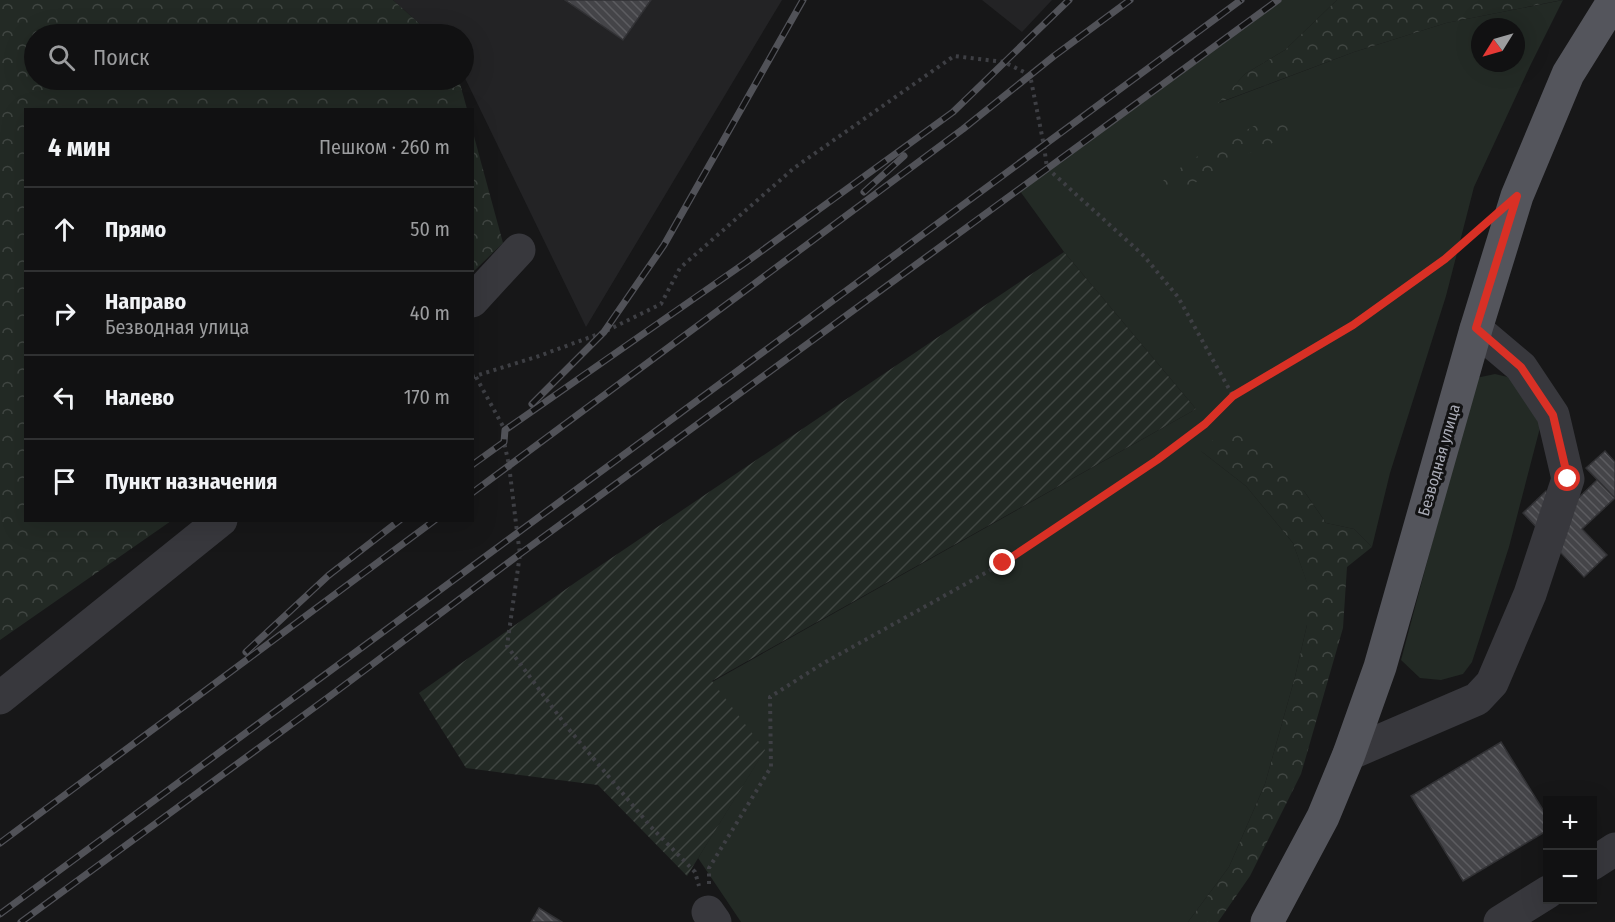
<!DOCTYPE html>
<html lang="ru">
<head>
<meta charset="utf-8">
<style>
  :root { --surface:#111112; --page:#1e1f20; --text:#f1f3f6; --muted:#9c9d9f; --line:#303132 }
  body { margin:0; font-family:"Fira Sans Condensed",sans-serif; background:var(--page); color:var(--text) }
  .controls { position:absolute; right:18px; bottom:18px; display:grid; overflow:hidden; border-radius:0px; box-shadow:0 6px 24px #0002 }
  .controls button { width:54px; height:54px; display:grid; place-items:center; padding:0; border:0; border-bottom:2px solid var(--line); background:var(--surface); color:var(--text); font:30px sans-serif }
  .compass { position:absolute; left:1471px; top:18px; width:54px; height:54px; border-radius:50%; background:var(--surface); box-shadow:0 6px 24px #0002; rotate:233deg }
  .stop { position:absolute; width:18px; height:18px; margin:-14px; border:4px solid #d93025; border-radius:50%; background:#fff }
  .stop.end { background:#d93025; border-color:#fff; box-shadow:0 2px 6px #0008 }
  .list { margin:0; padding:0; list-style:none }
  h2 { display:flex; justify-content:space-between; align-items:center; height:78px; margin:0; padding:0 24px; font-size:26px }
  h2 small { font-size:20px; font-weight:400; color:var(--muted) }
  .list li { display:grid; grid-template-columns:39px 1fr auto; gap:18px; align-items:center; box-sizing:border-box; height:84px; padding:0 24px; border-top:2px solid var(--line) }
  .list b { display:block; font-size:22px; white-space:nowrap }
  .list p { margin:0; font-size:20px; white-space:nowrap; color:var(--muted) }
  .list em { font-size:20px; font-style:normal; color:var(--muted) }
  .icon { flex:none; width:33px; height:33px; fill:none; stroke:currentColor; stroke-width:2; stroke-linecap:round; stroke-linejoin:round }
  .map { position:relative; flex:none; width:1615px; height:922px; overflow:hidden }
  .search { position:absolute; background:var(--surface); box-shadow:0 6px 24px #0002; left:24px; top:24px; width:450px; height:66px; display:flex; align-items:center; gap:15px; box-sizing:border-box; padding:0 21px; border-radius:33px; color:var(--muted); font-size:22px }
  .panel { position:absolute; background:var(--surface); box-shadow:0 6px 24px #0002; left:24px; top:108px; width:450px; height:414px; border-radius:0px }
  .map>svg:first-child { display:block }
</style>
</head>
<body>
<div class="map">
<svg width="1615" height="922" viewBox="0 0 1615 922">
  <defs>
    <pattern id="forest-crowns" width="20" height="18" patternUnits="userSpaceOnUse" patternTransform="scale(1.5)"><rect width="20" height="18" fill="#232a25"/><path d="M2 6a3 3 0 1 1 6 0M12 15a3 3 0 1 1 6 0" fill="none" stroke="#404642"/></pattern>
    <pattern id="garden-furrows" width="10" height="10" patternUnits="userSpaceOnUse" patternTransform="scale(1.5)"><rect width="10" height="10" fill="#232a25"/><path d="M-1 1l2-2M0 10L10 0M9 11l2-2" fill="none" stroke="#404642"/></pattern>
    <pattern id="building-back-hatch" width="6" height="6" patternUnits="userSpaceOnUse" patternTransform="scale(1.5)"><rect width="6" height="6" fill="#444448"/><path d="M-1 5l2 2M0 0l6 6M5-1l2 2" fill="none" stroke="#5c5c60"/></pattern>
  </defs>
  <rect width="100%" height="100%" fill="#171718"/>
  <!-- built -->
  <path fill="#232325" d="M393 0H782L586 327 464 76V34H431Z
    M982 0H1052L1022 32Z"/>
  <!-- grass -->
  <path fill="#232a25" fill-rule="evenodd" d="M1274 0H1337L1285 50 1245 74 1219 103 1354 52 1446 23 1563 0 1531 64 1474 187 1446 296 1390 473 1372 547 1354 529 1326 523 1304 491 1201 451 1246 486 1293 543 1307 582V625L1295 677 1265 784 1229 867 1188 922H741L698 858 764 751 712 682 1196 409 1064 252 1017 187ZM1480 27H1516V63H1480Z
    M1495 374 1516 379 1541 424 1509 547 1472 662 1463 674 1441 680 1420 678 1401 660 1476 378Z"/>
  <!-- forest -->
  <path fill="url(#forest-crowns)" d="M0 0H393L431 34H34V80H459L467 109 26 110V520L171 521 0 640Z
    M1337 0H1562L1446 23 1354 52 1218 103 1245 74 1285 50Z
    M1284 116 1298 120V132L1247 154 1213 176 1177 189 1156 188 1168 176 1198 156 1254 126Z
    M472 129 503 243 473 272H472Z
    M1221 433 1246 434 1304 491 1326 523 1354 529 1372 547 1347 567 1343 628 1301 774 1250 876 1218 922H1188L1229 867 1265 784 1295 677 1307 625V583L1293 543 1246 486 1201 451Z"/>
  <!-- garden -->
  <path fill="url(#garden-furrows)" d="M1064 252 1196 409 712 681 765 750 687 876 598 785 466 768 419 693 576 582Z"/>
  <!-- building -->
  <path fill="url(#building-back-hatch)" stroke="#313134" stroke-width="1.5" d="M565 0H651L623 40Z
    M1605 451 1615 462V498L1586 468Z
    M1597 480 1615 498 1582 529 1607 555 1584 577 1523 513 1546 491 1565 511Z
    M1501 742 1548 818V830L1463 881 1411 796Z
    M539 908 562 922H531Z"/>
  <g fill="none" stroke-linecap="round" stroke-linejoin="round">
    <!-- path -->
    <path stroke="#3e3f44" stroke-width="4" stroke-dasharray="3 4.5" stroke-linecap="butt" d="M472 377 539 356 604 332 661 304 680 268 794 168 954 56 1004 62 1030 75 1044 146 1047 168 1144 256 1178 297 1233 396
      M476 377 505 430 504 442 509 465 517 532 520 554 507 646 567 727 651 827 695 872 699 886
      M709 884V868L771 767 770 697 822 664 1003 563 1157 460 1205 424 1233 396 1353 325 1445 259 1474 234"/>
    <!-- minor -->
    <path stroke="#38383d" stroke-width="33" d="M472 301 519 250
      M0 698 221 520
      M1349 754 1477 699 1492 683 1530 594 1568 479 1553 415 1521 367 1476 329
      M1592 864 1615 849
      M708 912 715 922
      M1500 922 1548 892"/>
    <!-- major -->
    <path stroke="#54555c" stroke-width="33" d="M1267 922 1323 817 1349 754 1380 667 1476 329 1517 196 1568 74 1614 0"/>
    <defs>
      <path id="rail" d="M864 192 904 156
        M532 404 604 332 664 245 803 0
        M472 465 504 442 505 430 745 263 953 112 1069 0
        M472 493 963 129 1054 56 1130 0
        M246 652 329 575 400 520
        M0 843 435 520
        M0 914 1241 0
        M21 922 330 696 520 554 1278 0"/>
    </defs>
    <!-- rail casing -->
    <use href="#rail" stroke="#515258" stroke-width="7"/>
    <!-- rail -->
    <use href="#rail" stroke="#121213" stroke-width="4.5" stroke-dasharray="14" stroke-linecap="butt"/>
  </g>
  <g fill="none" stroke-linecap="round" stroke-linejoin="round">
    <!-- route -->
    <path stroke="#d93025" stroke-width="8" d="M1003 563 1157 460 1205 424 1233 396 1353 325 1445 259 1517 196 1476 328 1521 367 1553 415 1568 479"/>
  </g>
  <g text-anchor="middle" dominant-baseline="central" stroke-width="6" stroke-linejoin="round" paint-order="stroke">
    <!-- street labels -->
    <g font-size="16" fill="#aaacb7" stroke="#121213">
      <text transform="translate(1439 460) rotate(-74)">Безводная улица</text>
    </g>
  </g>
</svg>
<div class="controls">
<button>+</button>
<button>−</button>
</div>
<svg class="compass" viewBox="-18 -18 36 36"><path d="M0-13l5 13h-10z" fill="#e53935"/><path d="M0 13l5-13h-10z" fill="#9c9d9f"/></svg>
<div class="stop" style="left:1568px;top:479px"></div>
<div class="stop end" style="left:1003px;top:563px"></div>
<div class="search"><svg class="icon" aria-label="search" viewBox="0 0 24 24"><circle cx="10" cy="10" r="6"/><path d="M15 15l6 6"/></svg>Поиск</div>
<section class="panel">
<h2>4 мин<small>Пешком · 260 m</small></h2>
<ul class="list">
<li><svg class="icon" aria-label="ahead" viewBox="0 0 24 24"><path d="M12 20V5M6 11l6-6 6 6"/></svg><div><b>Прямо</b></div><em>50 m</em></li>
<li><svg class="icon" aria-label="right" viewBox="0 0 24 24"><path d="M7 20v-9h11M14 6l5 5-5 5"/></svg><div><b>Направо</b><p>Безводная улица</p></div><em>40 m</em></li>
<li><svg class="icon" aria-label="left" viewBox="0 0 24 24"><path d="M17 20v-9H6M10 6l-5 5 5 5"/></svg><div><b>Налево</b></div><em>170 m</em></li>
<li><svg class="icon" aria-label="arrive" viewBox="0 0 24 24"><path d="M6 21V4h12l-3 4 3 4H6"/></svg><div><b>Пункт назначения</b></div></li>
</ul>
</section>
</div>
</body>
</html>
